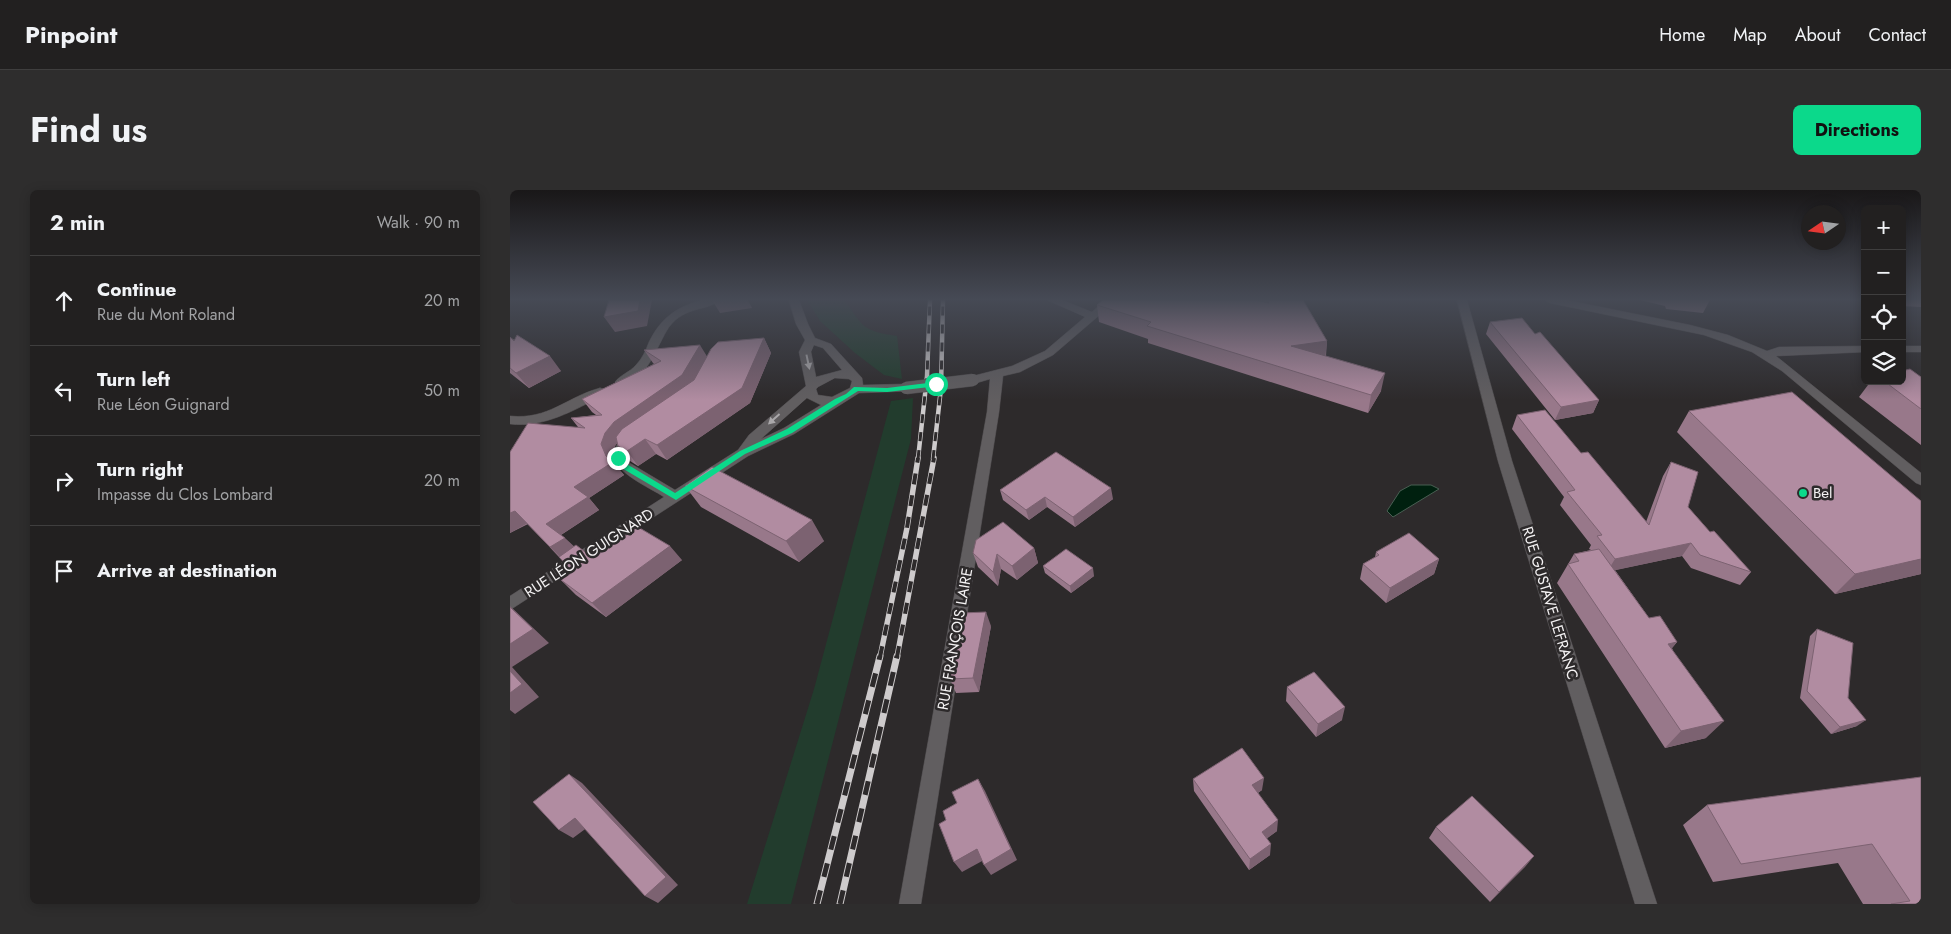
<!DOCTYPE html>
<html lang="en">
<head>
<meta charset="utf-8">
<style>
  :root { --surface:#222020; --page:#2e2d2d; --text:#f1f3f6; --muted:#a2a3a5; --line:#3f3e3e; --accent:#0bd98b }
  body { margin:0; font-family:Jost,sans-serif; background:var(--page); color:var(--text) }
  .controls { position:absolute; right:15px; top:15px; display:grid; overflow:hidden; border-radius:8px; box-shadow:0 2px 12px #0003 }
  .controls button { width:45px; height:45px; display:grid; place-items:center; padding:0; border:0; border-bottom:1px solid var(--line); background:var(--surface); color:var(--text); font:25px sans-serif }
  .compass { position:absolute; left:1291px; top:15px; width:45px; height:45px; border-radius:50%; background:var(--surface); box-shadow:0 2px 12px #0003; rotate:257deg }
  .stop { position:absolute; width:15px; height:15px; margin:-11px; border:4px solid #0bd98b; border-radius:50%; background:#fff }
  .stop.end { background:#0bd98b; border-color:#fff; box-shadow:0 1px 5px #0008 }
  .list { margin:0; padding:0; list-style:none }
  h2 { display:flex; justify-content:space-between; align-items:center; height:65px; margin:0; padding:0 20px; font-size:21px }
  h2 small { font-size:16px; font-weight:400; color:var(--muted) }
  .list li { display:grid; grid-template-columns:32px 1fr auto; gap:15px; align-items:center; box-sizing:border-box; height:90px; padding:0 20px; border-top:1px solid var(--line) }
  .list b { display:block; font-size:19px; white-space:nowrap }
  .list p { margin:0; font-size:16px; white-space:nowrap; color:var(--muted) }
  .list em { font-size:16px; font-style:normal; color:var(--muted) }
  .icon { flex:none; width:28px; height:28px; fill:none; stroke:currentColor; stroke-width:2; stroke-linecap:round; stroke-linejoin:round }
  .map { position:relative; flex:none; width:1411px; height:714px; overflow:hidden; border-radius:8px }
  header { display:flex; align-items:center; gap:30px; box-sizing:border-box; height:70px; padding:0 25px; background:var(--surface); border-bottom:1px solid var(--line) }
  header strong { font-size:24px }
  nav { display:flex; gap:28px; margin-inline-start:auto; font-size:18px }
  .intro { display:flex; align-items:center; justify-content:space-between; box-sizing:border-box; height:120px; padding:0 30px }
  h1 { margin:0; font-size:35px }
  .button { padding:12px 22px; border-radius:8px; background:var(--accent); color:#111; font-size:18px; font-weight:700 }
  main { display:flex; gap:30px; padding:0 30px }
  aside { flex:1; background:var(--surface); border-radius:8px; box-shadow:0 2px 12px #0003 }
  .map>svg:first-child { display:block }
</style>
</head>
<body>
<header>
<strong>Pinpoint</strong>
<nav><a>Home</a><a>Map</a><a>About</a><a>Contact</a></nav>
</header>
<div class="intro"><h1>Find us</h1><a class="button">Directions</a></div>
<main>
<aside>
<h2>2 min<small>Walk · 90 m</small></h2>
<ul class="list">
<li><svg class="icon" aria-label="ahead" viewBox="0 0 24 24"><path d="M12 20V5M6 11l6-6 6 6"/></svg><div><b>Continue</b><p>Rue du Mont Roland</p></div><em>20 m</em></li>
<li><svg class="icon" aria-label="left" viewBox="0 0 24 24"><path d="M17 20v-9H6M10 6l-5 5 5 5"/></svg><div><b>Turn left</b><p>Rue Léon Guignard</p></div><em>50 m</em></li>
<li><svg class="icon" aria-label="right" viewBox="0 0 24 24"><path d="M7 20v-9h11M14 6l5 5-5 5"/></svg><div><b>Turn right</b><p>Impasse du Clos Lombard</p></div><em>20 m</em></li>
<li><svg class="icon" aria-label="arrive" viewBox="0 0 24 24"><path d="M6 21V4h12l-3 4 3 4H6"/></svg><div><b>Arrive at destination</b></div></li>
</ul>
</aside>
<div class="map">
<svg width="1411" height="714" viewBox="0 0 1411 714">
  <rect width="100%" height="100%" fill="#2d2a2b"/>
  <!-- green -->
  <path fill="#223c2d" d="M297 110H335C353 138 354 141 387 146L392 189 374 185 345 163 310 131Z
    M403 208 401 249 281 714H237L304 499 381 211Z"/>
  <!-- water -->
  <path fill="#00200f" stroke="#495f53" d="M901 295H921L929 299 883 327 877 321 890 301Z"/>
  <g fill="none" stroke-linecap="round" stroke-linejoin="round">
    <defs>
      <path id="minor" d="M192 110H209C197 122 176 115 159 137 148 153 133 201 107 195L105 192C110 185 120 182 126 175 132 169 136 160 139 152 151 128 166 117 192 110Z
        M279 110H289L298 134 305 148 321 154 352 188 353 195 396 194 402 198 400 201 349 203 284 244 238 266 0 420V406L154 307C139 297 102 282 103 262L111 248 124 241 131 245 117 258 118 272 165 300 228 260 239 245 296 196 289 162 295 150 286 134ZM304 155 313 158 332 180 306 187 301 162ZM325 188 339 189 342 191 340 198 322 207 308 205 306 199 308 197ZM297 208 311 215 274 238 251 249Z
        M537 110H552L582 122 595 110H607L543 165 510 182 493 186 489 222 411 714H389L477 222 480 189 463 194 457 190 459 187 502 176 535 161 575 127Z
        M947 110H957L1002 271 1147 714H1125L988 271Z
        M1035 110H1056L1180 135 1218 145 1257 161 1269 157 1355 156V162L1266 166 1411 283V295L1406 293 1272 181 1242 162 1194 145 1040 113Z
        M1392 156H1411V162H1392Z
        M90 198 94 199 96 202 94 205C64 220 35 238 0 234V226C39 230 56 207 90 198Z"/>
    </defs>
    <!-- minor casing -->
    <use href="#minor" stroke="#4b484a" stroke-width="1"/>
    <!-- minor -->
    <use href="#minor" fill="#615e60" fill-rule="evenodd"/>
    <defs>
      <path id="rail-far2" d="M408 269 417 186 420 110
        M423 269 431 198 433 110"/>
      <path id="rail-far1" d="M370 467 397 338 408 268
        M387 467 424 268"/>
      <path id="rail" d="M307 714 370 466
        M330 714 387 466"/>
    </defs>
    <!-- rail-far2 casing -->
    <use href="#rail-far2" stroke="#cecbcc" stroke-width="4.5"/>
    <!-- rail-far1 casing -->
    <use href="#rail-far1" stroke="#cecbcc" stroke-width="5.5"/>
    <!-- rail casing -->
    <use href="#rail" stroke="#cecbcc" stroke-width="7"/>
    <!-- rail-far2 -->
    <use href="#rail-far2" stroke="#2d2a2b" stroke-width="3" stroke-dasharray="9" stroke-linecap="butt"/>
    <!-- rail-far1 -->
    <use href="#rail-far1" stroke="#2d2a2b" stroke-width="4" stroke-dasharray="11" stroke-linecap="butt"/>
    <!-- rail -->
    <use href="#rail" stroke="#2d2a2b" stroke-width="5" stroke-dasharray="14" stroke-linecap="butt"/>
    <defs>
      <path id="minor-bridge" d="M396 198 463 190"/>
    </defs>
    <!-- minor-bridge casing -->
    <use href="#minor-bridge" stroke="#4b484a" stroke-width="13" stroke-linecap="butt"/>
    <!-- minor-bridge -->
    <use href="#minor-bridge" stroke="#615e60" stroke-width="12"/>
  </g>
  <!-- wall -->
  <path fill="#98788a" d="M748 110H793L817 151 816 166 871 201 858 223 638 153V149L589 132 587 115Z
    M1130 110H1200L1193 123 1156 119 1155 116Z
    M1392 110H1411V117L1392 116Z
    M980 132 1025 144 1089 210 1083 223 1045 230 976 144Z
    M0 147 51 181 19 198 0 183Z
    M254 148 261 163 240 213 157 270 146 264 128 276 120 271 108 256 107 253 105 256 101 267 104 273 114 285 79 308 89 320 51 345 64 357 83 368 172 370 96 427 66 405 51 390 63 382 18 334 0 343V262L68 237 61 228 86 225 82 222 72 209 144 174 143 173 134 160 197 167Z
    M1410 187H1411V255L1349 207 1361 191H1392Z
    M1179 221 1411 384 1325 404 1167 242Z
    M1007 225 1071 263 1136 332 1153 286 1161 272 1178 317 1200 342 1241 382 1230 395 1181 378 1172 366 1105 380 1139 428 1167 452 1162 458 1196 548 1155 558 1047 393 1064 364 1081 360 1079 359 1081 355 1050 315 1054 307 1002 239Z
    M175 296 314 351 289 372 191 317Z
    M490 300 603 309 565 337 537 317 519 330 493 310Z
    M524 358 528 373 507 390 491 379 488 396 468 377 463 363Z
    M866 362 929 369 924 384 876 413 850 389 853 374 865 367Z
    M533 376 584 386 561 403 535 383Z
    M481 436 469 502 446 503 440 489Z
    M1307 439 1338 508 1347 536 1321 544 1290 508 1300 446Z
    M777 497 832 530 806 547 776 511Z
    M1411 587V714H1353L1328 673 1203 692 1173 635 1197 615Z
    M683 589 752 600 748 603 767 641 757 648 760 665 739 680 684 601Z
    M926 637 1024 666 980 712 919 648Z"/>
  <!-- shaded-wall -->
  <path fill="#7c6271" d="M130 110H142L137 136 105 142 94 127Z
    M202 110H238L242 118 210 123Z
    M254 148 261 163 240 213 157 270 147 255Z
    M817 151 815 169 781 156Z
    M190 155 198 168 180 198 114 245 105 256 101 267 104 273 114 285 79 308 89 320 49 346 36 334 64 297 96 266 91 254 95 243 104 232Z
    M40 166 51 181 19 198 6 183Z
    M875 183 871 201 858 223 861 205Z
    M1089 210 1083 223 1045 230 1051 217Z
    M135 249 146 264 128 276 117 261Z
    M601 298 603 309 565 337 563 327Z
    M535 307 537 317 519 330 516 320Z
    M5 321 18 333 0 343V323Z
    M302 330 314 351 289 372 276 351Z
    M55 348 68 360 53 370 40 357Z
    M1181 353 1172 366 1097 382 1105 369Z
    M160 356 172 370 96 427 82 413Z
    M524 358 528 373 507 390 502 376Z
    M487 364 491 379 488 396 483 382Z
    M929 369 924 384 876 413 880 398Z
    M1411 369V384L1325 404 1345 384Z
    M583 378 584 386 561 403 560 396Z
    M0 416 39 453 2 477 29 507 5 524 0 520Z
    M476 422 481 436 469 502 463 488Z
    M1167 452 1152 470 1158 454Z
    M835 517 832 530 806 547 808 534Z
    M1356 530 1347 536 1321 544 1330 537Z
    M1214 531 1196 548 1155 558 1171 541Z
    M59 584 72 593 168 695 148 713 135 706Z
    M754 588 752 600 741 607 742 595Z
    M468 589 475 601 507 670 481 685 474 675Z
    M65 628 78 637 63 648 49 640Z
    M768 630 767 641 751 653 752 642Z
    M761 654 760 665 739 680 740 669Z
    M467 659 474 670 452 682 444 672Z
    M1024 666 1015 677 980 712 989 702Z"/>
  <!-- building -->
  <path fill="#b18ca1" stroke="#7c6271" d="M99 110H130L128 121 94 127Z
    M593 110H746L759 113 757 110H793L817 151 781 156 875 183 861 205 637 136 641 132 587 115Z
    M1012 128 1025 144 1030 142 1089 210 1051 217 980 132Z
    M7 145 40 166 6 183 0 178V147L4 151Z
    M254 148 232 198 147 255 135 249 117 261 108 256 106 247 112 239 184 190 201 159 208 152Z
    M190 155 172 185 104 232 95 243 91 254 96 266 103 272 64 297 78 307 36 334 55 348 40 357 5 321 0 323V262L18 233 75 238 61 228 92 225 72 209 151 171 134 160Z
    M1400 179 1411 187V219L1374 191H1392V181Z
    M1282 202 1411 311V369L1345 384 1179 221Z
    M1035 220 1071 263 1078 262 1139 335 1161 272 1188 282 1178 317 1200 342 1204 341 1241 382 1190 365 1181 353 1105 369 1087 346 1092 345 1057 302 1065 300 1007 225Z
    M546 262 601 298 563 327 535 307 516 320 490 300Z
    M202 277 302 330 276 351 175 296Z
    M493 332 524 358 502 376 487 364 483 382 463 363 466 350Z
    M128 337 160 356 82 413 51 390 63 382 49 367 66 355 83 368Z
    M899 343 929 369 880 398 853 374 869 365 866 362Z
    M556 359 583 378 560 396 533 376Z
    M1089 359 1139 428 1150 426 1167 452 1158 454 1214 531 1171 541 1058 374 1069 371 1064 364Z
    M0 417 23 439 0 454Z
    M476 422 463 488 440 489 451 423Z
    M1307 439 1343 453 1338 508 1356 530 1330 537 1297 501Z
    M0 481 12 494 0 503Z
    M804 482 835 517 808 534 777 497Z
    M732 558 754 588 742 595 768 630 752 642 761 654 740 669 683 589Z
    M59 584 156 687 135 706 65 628 49 640 23 612Z
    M1411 587V714H1381L1400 711 1362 654 1231 674 1197 615Z
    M468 589 501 659 474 675 467 659 444 672 429 634 436 630 433 621 447 613 442 602Z
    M962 606 1024 666 989 702 926 637Z"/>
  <!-- one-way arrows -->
  <defs><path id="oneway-solid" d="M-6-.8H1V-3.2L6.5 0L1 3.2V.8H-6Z" transform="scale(1.25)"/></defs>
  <g fill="#aaa8aa">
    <use href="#oneway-solid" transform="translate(298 172) rotate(78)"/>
    <use href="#oneway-solid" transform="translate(264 229) rotate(138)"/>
  </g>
  <!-- sky -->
  <linearGradient id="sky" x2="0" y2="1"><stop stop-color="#191718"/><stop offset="0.52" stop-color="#464a55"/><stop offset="1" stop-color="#464a55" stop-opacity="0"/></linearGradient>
  <rect width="1411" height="210" fill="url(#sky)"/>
  <!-- route -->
  <path fill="#0bd98b" d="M426 192 428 196 377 202 348 201 282 243 235 264 166 310 110 277 104 268 111 266 115 273 165 303 230 261 277 239 325 209 336 204 344 197 377 198Z"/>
  <!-- markers -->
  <circle fill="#0bd98b" stroke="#2d2a2b" stroke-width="2" cx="1293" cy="303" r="5"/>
  <g text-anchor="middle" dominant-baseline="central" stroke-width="5" stroke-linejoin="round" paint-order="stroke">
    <!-- poi labels -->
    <g font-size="15" fill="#f4f2f3" stroke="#2d2a2b" text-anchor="start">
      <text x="1303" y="303">Bel</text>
    </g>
    <!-- street labels -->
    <g font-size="15" fill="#f4f2f3" stroke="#2d2a2b">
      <text transform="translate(79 363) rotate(-33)">RUE LÉON GUIGNARD</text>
      <text transform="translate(1040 413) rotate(73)">RUE GUSTAVE LEFRANC</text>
      <text transform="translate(445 449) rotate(-80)">RUE FRANÇOIS LAIRE</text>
    </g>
  </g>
</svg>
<div class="controls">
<button>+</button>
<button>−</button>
<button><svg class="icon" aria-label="locate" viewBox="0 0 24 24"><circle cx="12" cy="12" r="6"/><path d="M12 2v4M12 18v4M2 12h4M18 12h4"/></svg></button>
<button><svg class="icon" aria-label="layers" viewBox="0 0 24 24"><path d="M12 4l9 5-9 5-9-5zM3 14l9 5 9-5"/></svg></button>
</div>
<svg class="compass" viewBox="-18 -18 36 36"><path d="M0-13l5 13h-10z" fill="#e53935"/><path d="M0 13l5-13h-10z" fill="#a2a3a5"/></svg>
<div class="stop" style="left:426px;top:194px"></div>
<div class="stop end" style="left:108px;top:268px"></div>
</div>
</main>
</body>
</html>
